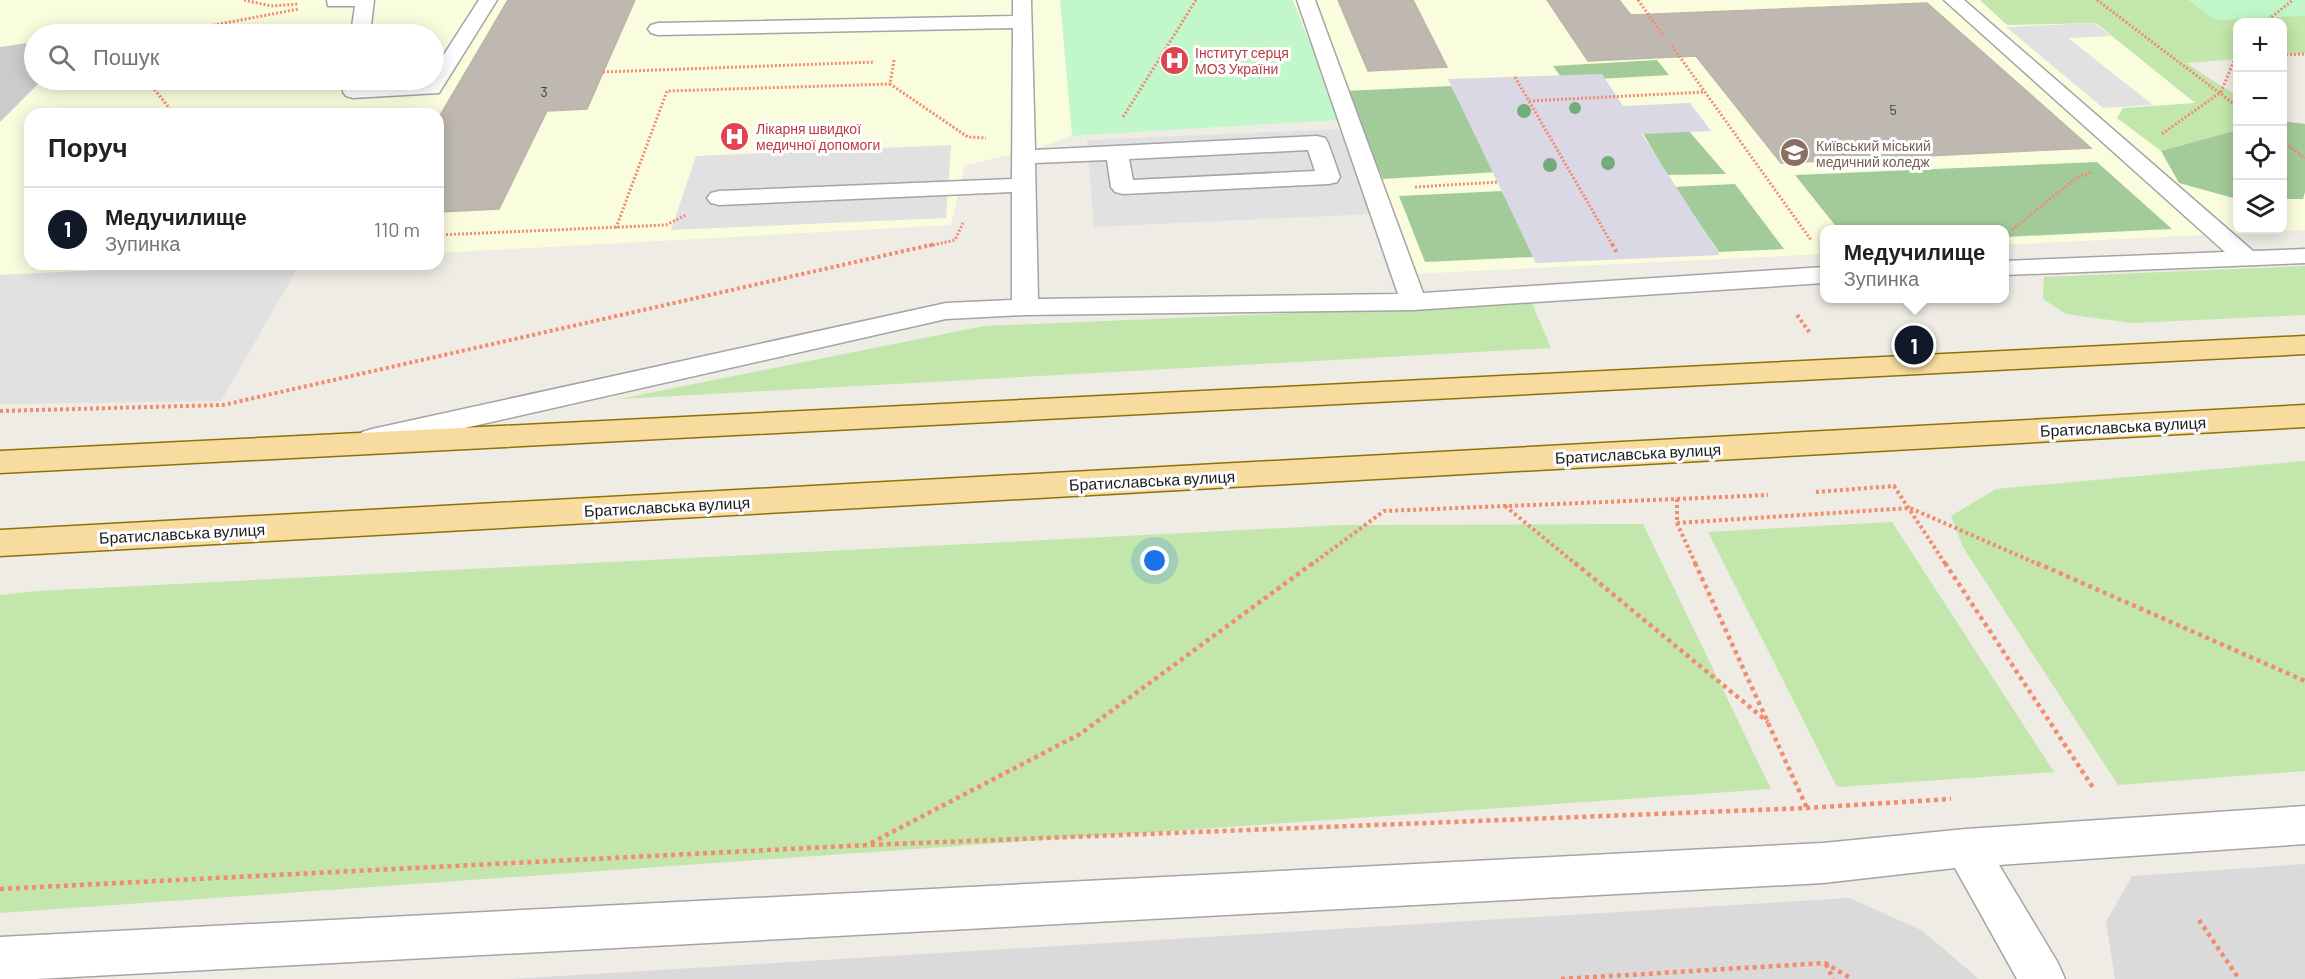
<!DOCTYPE html>
<html lang="uk">
<head>
<meta charset="utf-8">
<style>
  :root { --surface:#fff; --page:#f2f2f2; --text:#202124; --muted:#757577; --line:#e0e0e0; --accent:#111827 }
  body { margin:0; font-family:Barlow,sans-serif; background:var(--page); color:var(--text) }
  .controls { position:absolute; right:18px; top:18px; display:grid; overflow:hidden; border-radius:12px; box-shadow:0 3px 15px #0003 }
  .controls button { width:54px; height:54px; display:grid; place-items:center; padding:0; border:0; border-bottom:2px solid var(--line); background:var(--surface); color:var(--text); font:30px sans-serif }
  .you { position:absolute; left:1155px; top:561px; width:21px; height:21px; margin:-15px; border:4px solid #fff; border-radius:50%; background:#1a73e8; box-shadow:0 0 0 9px #1a73e833 }
  .badge { display:grid; place-items:center; width:39px; height:39px; border-radius:50%; background:var(--accent); color:#fff; font-size:20px; font-weight:700 }
  .pin { position:absolute; translate:-50% -50%; border:3px solid #fff; box-shadow:0 2px 6px #0006 }
  .popup { position:absolute; left:1820px; top:225px; width:189px; height:78px; box-sizing:border-box; display:grid; place-content:center; border-radius:12px; background:var(--surface); filter:drop-shadow(0 2px 4px #0005); font-size:20px; white-space:nowrap; color:var(--muted) }
  .popup b { font-size:22px; color:var(--text) }
  .popup::after { content:''; position:absolute; left:50%; top:100%; margin-left:-12px; border:12px solid transparent; border-top-color:var(--surface) }
  .list { margin:0; padding:0; list-style:none }
  h2 { display:flex; justify-content:space-between; align-items:center; height:78px; margin:0; padding:0 24px; font-size:26px }
  h2 small { font-size:20px; font-weight:400; color:var(--muted) }
  .list li { display:grid; grid-template-columns:39px 1fr auto; gap:18px; align-items:center; box-sizing:border-box; height:84px; padding:0 24px; border-top:2px solid var(--line) }
  .list b { display:block; font-size:22px; white-space:nowrap }
  .list p { margin:0; font-size:20px; white-space:nowrap; color:var(--muted) }
  .list em { font-size:20px; font-style:normal; color:var(--muted) }
  .icon { flex:none; width:33px; height:33px; fill:none; stroke:currentColor; stroke-width:2; stroke-linecap:round; stroke-linejoin:round }
  .map { position:relative; flex:none; width:2305px; height:979px; overflow:hidden }
  .search { position:absolute; background:var(--surface); box-shadow:0 3px 15px #0003; left:24px; top:24px; width:420px; height:66px; display:flex; align-items:center; gap:15px; box-sizing:border-box; padding:0 21px; border-radius:33px; color:var(--muted); font-size:22px }
  .panel { position:absolute; background:var(--surface); box-shadow:0 3px 15px #0003; left:24px; top:108px; width:420px; height:162px; border-radius:18px }
  .map>svg:first-child { display:block }
</style>
</head>
<body>
<div class="map">
<svg width="2305" height="979" viewBox="0 0 2305 979">
  <rect width="100%" height="100%" fill="#eeece4"/>
  <!-- residential -->
  <path fill="#dbdada" d="M2305 864V979H2115L2106 922 2132 876Z
    M1849 898 1921 930 1979 979H510Z"/>
  <!-- education -->
  <path fill="#fafddd" d="M0 0H2067L2237 135 2238 230H2282L2283 171 2305 189V230L2004 245V230H1824V254L1392 275 1340 120 1072 136 1032 150 965 165 951 225 438 253V114H30V264H228L0 275V122L42 80H434V34H34V42L0 47Z"/>
  <!-- religious -->
  <path fill="#cbcbcb" d="M34 42V80H42L0 122V47Z"/>
  <!-- grass -->
  <path fill="#c2e6ab" d="M1980 0H2305V53L2283 55 2282 22H2238L2237 59 2186 63 2237 96V130L2161 151 2117 118 2123 108 2195 103 2096 23 2007 25Z
    M2305 266V315L2132 323 2066 314 2043 299 2044 277Z
    M1532 303 1551 348 619 399 984 326Z
    M2305 461V771L2118 785 1963 547 1951 516 1996 489Z
    M1892 522 2054 772 1837 787 1708 532Z
    M1643 524 1771 789 0 913V595L38 591 1342 525Z"/>
  <!-- forest -->
  <path fill="#a3cb9a" d="M1657 60 1669 75 1564 81 1553 66Z
    M1451 86 1497 172 1383 179 1346 91Z
    M2282 121 2305 124V192L2303 199H2283Z
    M1688 130 1726 174 1667 175 1643 133Z
    M2237 130V199L2179 183 2161 151Z
    M2097 162 2172 229 2004 237V230L1838 229 1795 175Z
    M1735 184 1784 249 1719 252 1674 187Z
    M1502 191 1534 257 1425 262 1399 196Z"/>
  <!-- park -->
  <path fill="#c2f7cc" d="M1060 0H1293L1340 120 1072 136Z
    M2188 0H2305V16L2216 20Z"/>
  <!-- parking -->
  <path fill="#e1e1e1" d="M2094 23 2111 36 2068 38 2153 105 2103 108 2006 27Z
    M1340 129 1370 214 1094 227 1087 140Z
    M951 145 946 218 671 230 696 156Z
    M228 264H300L221 401 0 404V275Z"/>
  <!-- plaza -->
  <path fill="#d9d8e4" d="M1602 74 1623 106 1690 103 1711 131 1642 134 1720 255 1536 263 1448 79Z"/>
  <!-- building -->
  <path fill="#beb8b0" stroke="#bfb4a7" stroke-width="1.5" d="M508 0H635L587 109 547 111 499 209 438 212V119Z
    M1338 0H1413L1447 67 1368 71Z
    M1547 0H1619L1631 15 1927 3 2091 148 1781 163 1696 56 1588 61Z"/>
  <g fill="none" stroke-linecap="round" stroke-linejoin="round">
    <defs>
      <path id="service" d="M327 0H374L370 34H351L355 6H328Z
        M479 0H497L439 93 353 98 346 96 343 92 344 80H364V85L425 83 428 80H434V70Z
        M1013 0H1031L1035 150 1317 136 1325 138 1328 143 1340 177 1337 182 1329 184 1123 194 1115 192 1111 187 1107 160 1035 163 1038 299 1398 294 1297 0H1315L1423 293 1824 267V283L1413 310 1025 315 946 319 372 449 362 446 358 439 362 432 372 429 946 303 1012 300V192L719 205 711 203 707 198 711 193 719 191 1012 179 1013 28 658 35 651 33 648 29 651 25 658 23 1013 16ZM1308 150 1315 171 1133 180 1129 159Z
        M1944 0H1964L2253 251 2305 249V263L2004 275V261L2225 252Z"/>
      <path id="minor" d="M2305 806V844L1999 865 2058 963 2065 979H2017L1955 868 1823 883 36 979H0V937L1823 843 1966 829Z"/>
      <path id="primary" d="M2305 336V354L0 473V451Z
        M2305 405V427L0 556V530Z"/>
    </defs>
    <!-- service casing -->
    <use href="#service" stroke="#a4a4a4" stroke-width="3"/>
    <!-- minor casing -->
    <use href="#minor" stroke="#a4a4a4" stroke-width="3"/>
    <!-- primary casing -->
    <use href="#primary" stroke="#907107" stroke-width="3"/>
    <!-- path-far2 -->
    <path stroke="#f38b6f" stroke-width="3" stroke-dasharray="2 2" stroke-linecap="butt" d="M244 0 271 6 299 4
      M1638 0 1663 35
      M2097 0 2238 107
      M2265 22 2293 0
      M166 34 299 9
      M1672 46 1811 240
      M2282 55 2305 54
      M894 60 890 84 968 137 986 138
      M603 72 875 62
      M1515 77 1613 246
      M147 80 174 114
      M1529 101 1705 92
      M1123 117 1196 0
      M2162 134 2221 92 2238 51
      M2282 141 2305 158
      M1415 187 1498 182
      M616 228 667 91 890 84
      M2012 230 2076 178 2092 172
      M438 235 666 225 686 215
      M929 246 955 240 963 223"/>
    <!-- path-far1 -->
    <path stroke="#f38b6f" stroke-width="4" stroke-dasharray="3 3" stroke-linecap="butt" d="M1612 244 1617 253
      M1797 315 1810 333
      M0 411 223 405 935 244
      M1816 492 1894 486 1946 565
      M1677 499 1768 495
      M1505 506 1577 565
      M1677 523 1910 508 2040 565
      M1311 565 1384 511 1677 499V523L1696 565"/>
    <!-- path -->
    <path stroke="#f38b6f" stroke-width="4.5" stroke-dasharray="4 4" stroke-linecap="butt" d="M1575 563 1768 722
      M1695 563 1807 808
      M1945 563 2094 789
      M2037 563 2305 681
      M871 843 1080 734 1313 563
      M0 889 867 845 1807 808 1951 799
      M2199 920 2239 979
      M1826 964 1833 979
      M1561 979 1825 963 1852 979"/>
    <!-- service -->
    <use href="#service" fill="#fff" fill-rule="evenodd"/>
    <!-- minor -->
    <use href="#minor" fill="#fff" fill-rule="evenodd"/>
    <!-- primary -->
    <use href="#primary" fill="#f7db9f" fill-rule="evenodd"/>
  </g>
  <!-- trees -->
  <g fill="#74ab7a">
    <circle cx="1575" cy="108" r="6"/>
    <circle cx="1524" cy="111" r="7"/>
    <circle cx="1608" cy="163" r="7"/>
    <circle cx="1550" cy="165" r="7"/>
  </g>
  <!-- icons -->
  <defs>
    <symbol id="hospital-disc" viewBox="-11 -11 22 22"><circle r="9.5" fill="#e0444e" stroke="#fff"/><path d="M-5-5h3v3.5h4V-5h3V5h-3V1.5h-4V5h-3Z" fill="#fff"/></symbol>
    <symbol id="university-disc" viewBox="-11 -11 22 22"><circle r="9.5" fill="#8d6e63" stroke="#fff"/><path d="M0-5L7-2L0 1L-7-2ZM-4 1L0 2.5L4 1V4Q0 6-4 4Z" fill="#fff"/></symbol>
  </defs>
  <g fill-rule="evenodd">
    <use href="#hospital-disc" x="1158" y="44" width="33" height="33"/>
    <use href="#hospital-disc" x="718" y="120" width="33" height="33"/>
    <use href="#university-disc" x="1778" y="136" width="33" height="33"/>
  </g>
  <g text-anchor="middle" dominant-baseline="central" stroke-width="6" stroke-linejoin="round" paint-order="stroke">
    <!-- far-health labels -->
    <g font-size="14" fill="#be3a42" stroke="#fff" text-anchor="start">
      <text x="1195" y="52">Інститут серця<tspan x="1195" dy="16">МОЗ України</tspan></text>
      <text x="756" y="128">Лікарня швидкої<tspan x="756" dy="16">медичної допомоги</tspan></text>
    </g>
    <!-- number labels -->
    <g font-size="14" fill="#454442">
      <text x="544" y="91">3</text>
      <text x="1893" y="109">5</text>
    </g>
    <!-- far-education labels -->
    <g font-size="14" fill="#785e54" stroke="#fff" text-anchor="start">
      <text x="1816" y="145">Київський міський<tspan x="1816" dy="16">медичний коледж</tspan></text>
    </g>
    <!-- street labels -->
    <g font-size="16" fill="#1d1d1d" stroke="#fff">
      <text transform="translate(2123 426) rotate(-3)">Братиславська вулиця</text>
      <text transform="translate(1638 453) rotate(-3)">Братиславська вулиця</text>
      <text transform="translate(1152 480) rotate(-3)">Братиславська вулиця</text>
      <text transform="translate(667 506) rotate(-3)">Братиславська вулиця</text>
      <text transform="translate(182 533) rotate(-3)">Братиславська вулиця</text>
    </g>
  </g>
</svg>
<div class="controls">
<button>+</button>
<button>−</button>
<button><svg class="icon" aria-label="locate" viewBox="0 0 24 24"><circle cx="12" cy="12" r="6"/><path d="M12 2v4M12 18v4M2 12h4M18 12h4"/></svg></button>
<button><svg class="icon" aria-label="layers" viewBox="0 0 24 24"><path d="M12 4l9 5-9 5-9-5zM3 14l9 5 9-5"/></svg></button>
</div>
<div class="you"></div>
<div class="pin badge" style="left:1914px;top:345px">1</div>
<div class="popup"><b>Медучилище</b>Зупинка</div>
<div class="search"><svg class="icon" aria-label="search" viewBox="0 0 24 24"><circle cx="10" cy="10" r="6"/><path d="M15 15l6 6"/></svg>Пошук</div>
<section class="panel">
<h2>Поруч<small></small></h2>
<ul class="list">
<li><span class="badge">1</span><div><b>Медучилище</b><p>Зупинка</p></div><em>110 m</em></li>
</ul>
</section>
</div>
</body>
</html>
